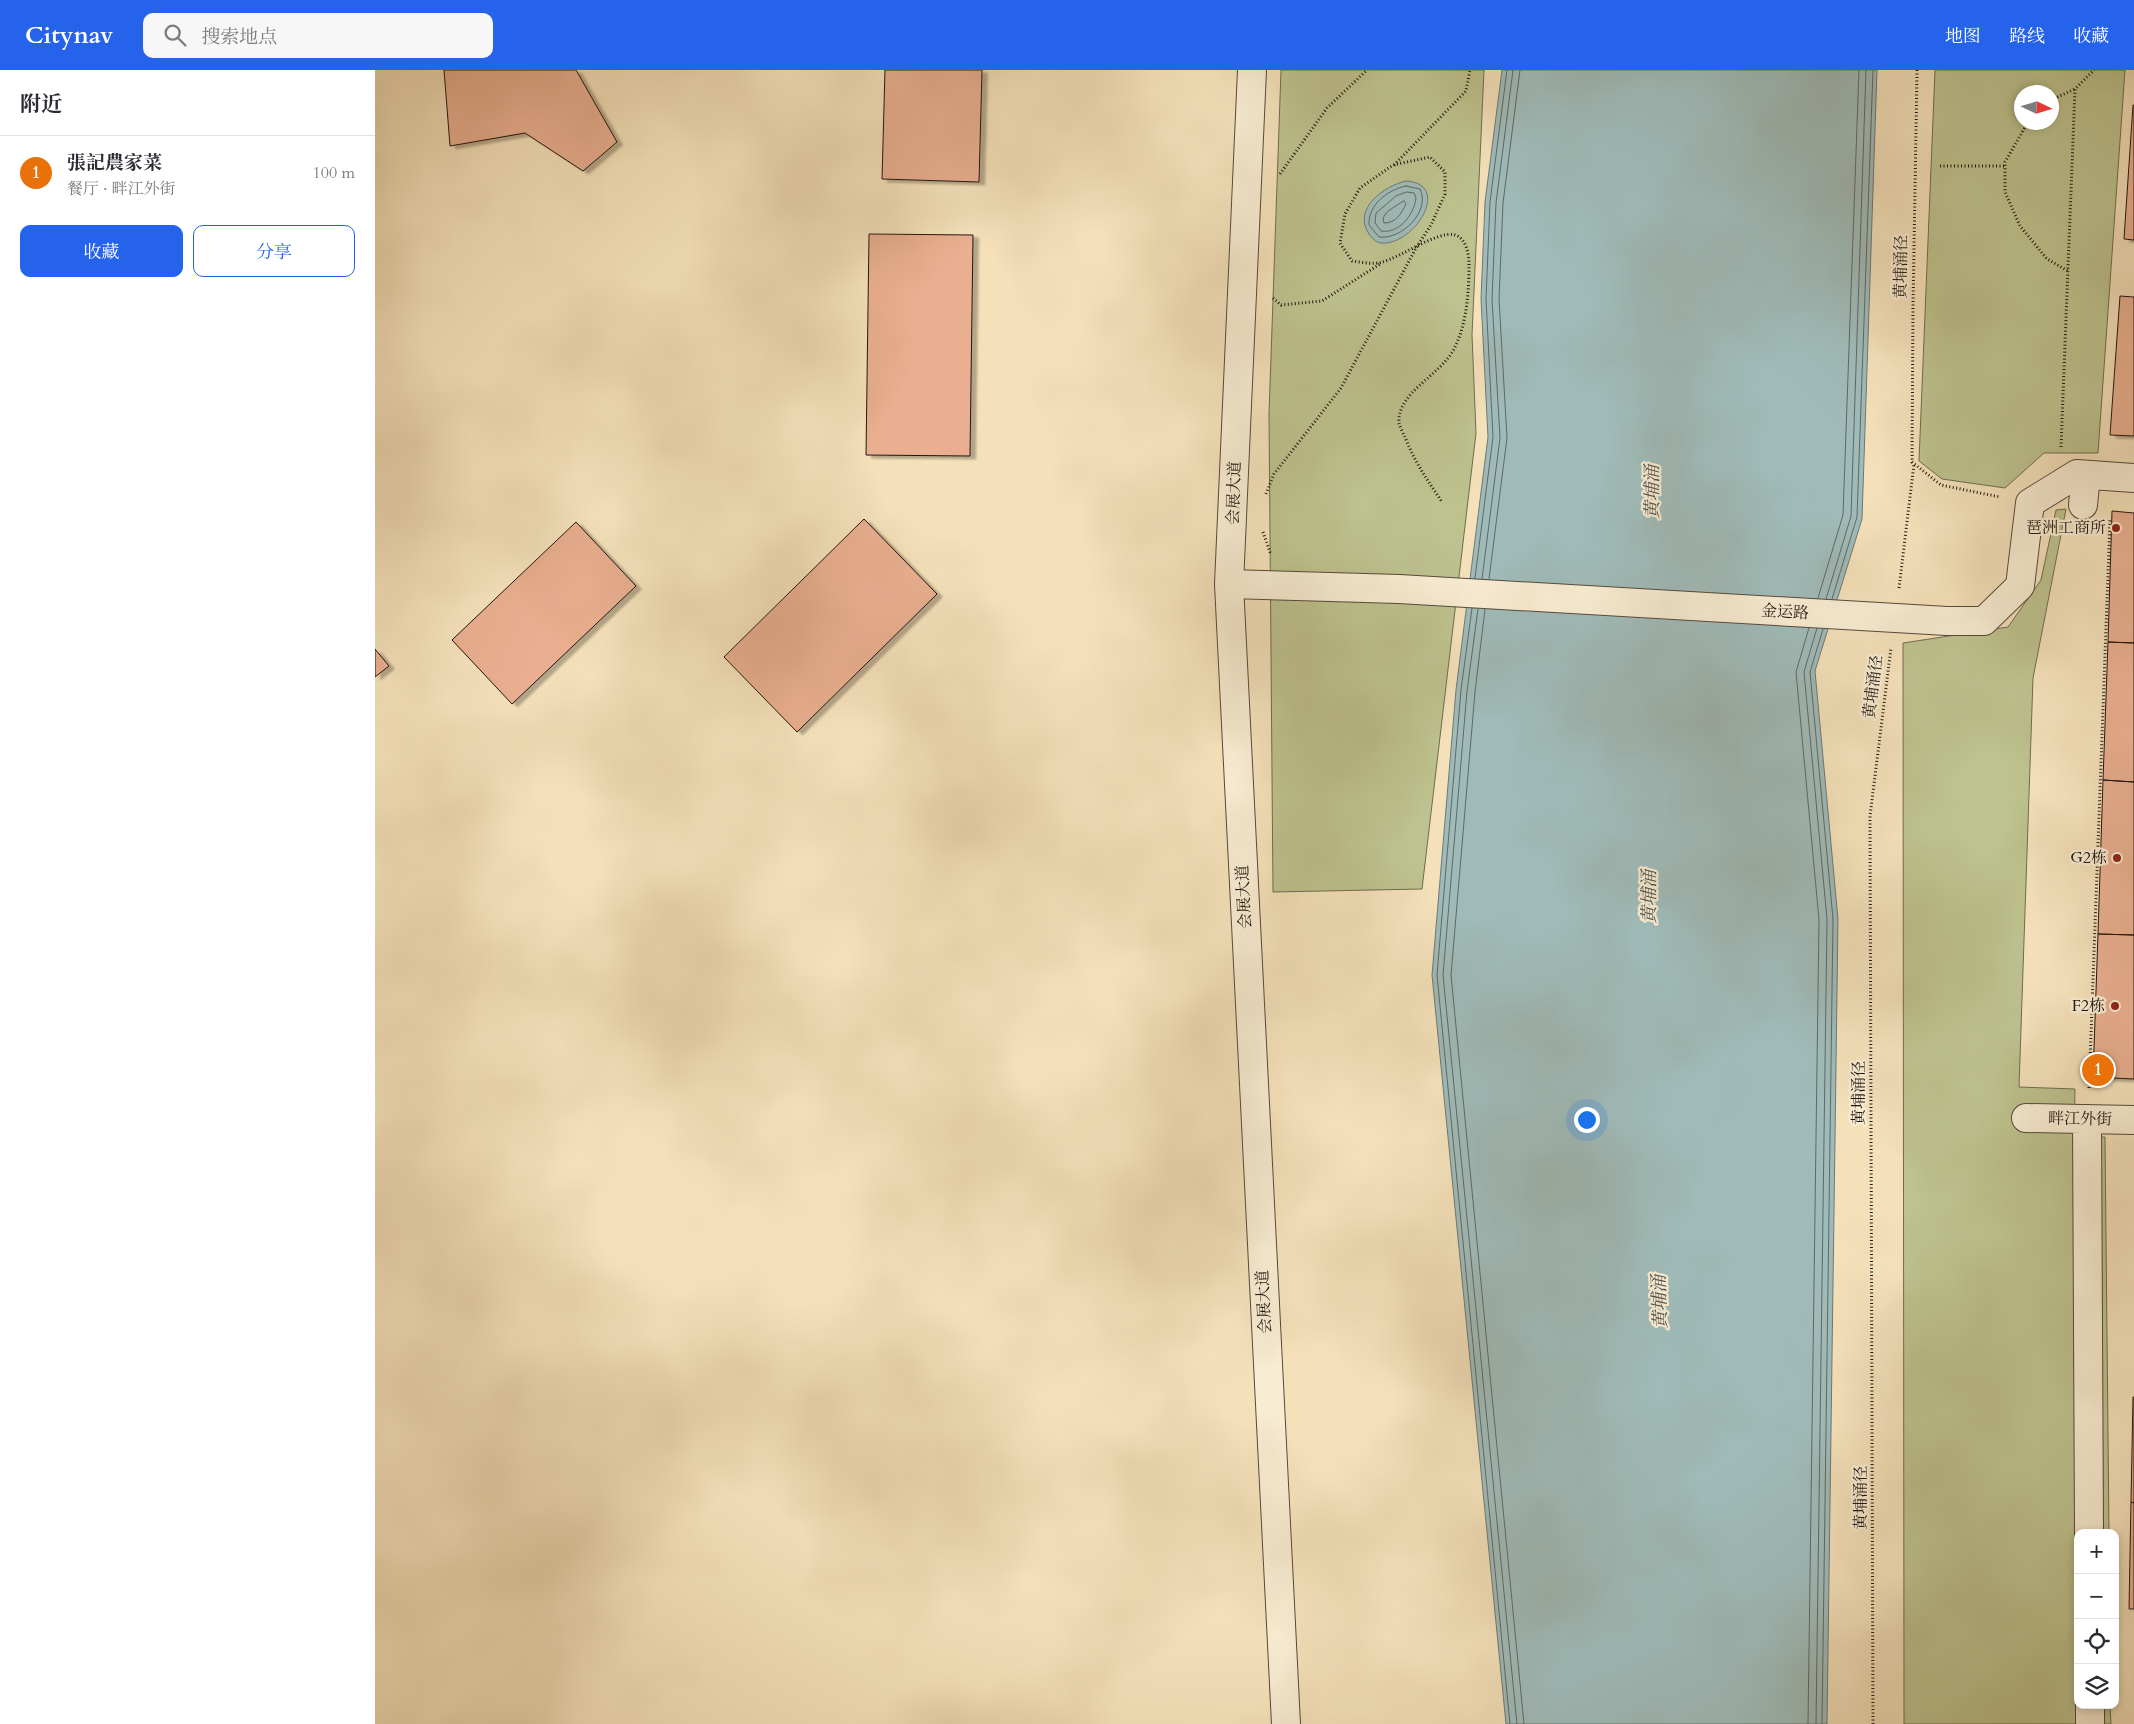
<!DOCTYPE html>
<html lang="zh">
<head>
<meta charset="utf-8">
<style>
  :root { --surface:#fff; --page:#f7f7f7; --text:#2b2b33; --muted:#7c7c81; --line:#e1e1e2; --accent:#2563eb }
  body { margin:0; font-family:Cardo,"Noto Serif SC",serif; background:var(--page); color:var(--text) }
  .controls { position:absolute; right:15px; bottom:15px; display:grid; overflow:hidden; border-radius:10px; box-shadow:0 2px 8px #0003 }
  .controls button { width:45px; height:45px; display:grid; place-items:center; padding:0; border:0; border-bottom:1px solid var(--line); background:var(--surface); color:var(--text); font:25px sans-serif }
  .compass { position:absolute; left:1639px; top:15px; width:45px; height:45px; border-radius:50%; background:var(--surface); box-shadow:0 2px 8px #0003; rotate:94deg }
  .you { position:absolute; left:1211px; top:1049px; width:18px; height:18px; margin:-12px; border:4px solid #fff; border-radius:50%; background:#1a73e8; box-shadow:0 0 0 8px #1a73e833 }
  .badge { display:grid; place-items:center; width:32px; height:32px; border-radius:50%; background:var(--accent); color:#fff; font-size:16px; font-weight:700 }
  .pin { position:absolute; translate:-50% -50%; border:2px solid #fff; box-shadow:0 1px 5px #0006 }
  .list { margin:0; padding:0; list-style:none }
  h2 { display:flex; justify-content:space-between; align-items:center; height:65px; margin:0; padding:0 20px; font-size:21px }
  h2 small { font-size:16px; font-weight:400; color:var(--muted) }
  .list li { display:grid; grid-template-columns:32px 1fr auto; gap:15px; align-items:center; box-sizing:border-box; height:75px; padding:0 20px; border-top:1px solid var(--line) }
  .list b { display:block; font-size:19px; white-space:nowrap }
  .list p { margin:0; font-size:16px; white-space:nowrap; color:var(--muted) }
  .list em { font-size:16px; font-style:normal; color:var(--muted) }
  .actions { display:flex; gap:10px; padding:15px 20px }
  .actions a { flex:1; padding:11px 0; border:1px solid var(--accent); border-radius:10px; text-align:center; font-size:18px; color:var(--accent) }
  .actions .main { background:var(--accent); color:#fff }
  .icon { flex:none; width:28px; height:28px; fill:none; stroke:currentColor; stroke-width:2; stroke-linecap:round; stroke-linejoin:round }
  .map { position:relative; flex:none; width:1759px; height:1654px; overflow:hidden }
  header { display:flex; align-items:center; gap:30px; box-sizing:border-box; height:70px; padding:0 25px; background:var(--accent); color:#fff }
  header strong { font-size:24px }
  nav { display:flex; gap:28px; margin-inline-start:auto; font-size:18px }
  .search { width:350px; height:45px; background:var(--page); display:flex; align-items:center; gap:12px; box-sizing:border-box; padding:0 18px; border-radius:10px; color:var(--muted); font-size:19px }
  main { display:flex }
  aside { flex:1; background:var(--surface) }
  .map>svg:first-child { display:block }
</style>
</head>
<body>
<header>
<strong>Citynav</strong>
<div class="search"><svg class="icon" aria-label="search" viewBox="0 0 24 24"><circle cx="10" cy="10" r="6"/><path d="M15 15l6 6"/></svg>搜索地点</div>
<nav><a>地图</a><a>路线</a><a>收藏</a></nav>
</header>
<main>
<aside>
<h2>附近<small></small></h2>
<ul class="list">
<li><span class="badge" style="background:#e8710a">1</span><div><b>張記農家菜</b><p>餐厅 · 畔江外街</p></div><em>100 m</em></li>
</ul>
<div class="actions"><a class="main">收藏</a><a>分享</a></div>
</aside>
<div class="map">
<svg width="1759" height="1654" viewBox="0 0 1759 1654">
  <defs>
    <filter id="shadow"><feDropShadow dx="5.5" dy="3" stdDeviation="1" flood-color="#0004"/></filter>
  </defs>
  <rect width="100%" height="100%" fill="#f4e1ba"/>
  <filter id="stains"><feTurbulence type="fractalNoise" baseFrequency=".004" numOctaves="4"/><feColorMatrix values="0 0 0 0 .2 0 0 0 0 .09 0 0 0 0 .02 0 0 0 .5 -.17"/></filter>
  <radialGradient id="worn" r=".72"><stop offset=".6" stop-color="#630" stop-opacity="0"/><stop offset="1" stop-color="#630" stop-opacity=".3"/></radialGradient>
  <!-- green -->
  <path fill="#bdc28e" stroke="#706c50" fill-rule="evenodd" d="M906 0H1109L1097 265 1101 363 1047 819 898 822 894 344Z
    M1560 0H1750L1723 383H1669L1630 418 1567 409 1544 391ZM1646 22H1676V52H1646Z
    M1691 439 1658 608 1644 1017 1700 1019 1699 1067H1730L1734 1463H1703V1635H1735L1736 1654H1529L1528 573 1633 557 1666 510 1681 440Z"/>
  <!-- water -->
  <path fill="#9fbbb9" stroke="#6d7976" d="M1127 0H1502L1487 449 1440 601 1463 849 1452 1654H1131L1057 905 1081 620 1113 367 1106 229 1110 132Z
    M1031 111C1078 114 1039 176 1006 173 1000 172 997 168 994 164 977 139 1009 116 1031 111Z"/>
  <g fill="none" stroke-linecap="round" stroke-linejoin="round">
    <!-- shore -->
    <path stroke="#606865" stroke-width="1" d="M1031 116 1045 119C1056 142 1026 170 1004 167L994 155C993 135 1012 120 1031 116Z
      M1032 122 1039 123 1041 128C1039 145 1024 164 1006 161L1000 153 1001 143 1021 126Z
      M1029 131 1031 134C1026 144 1021 153 1009 153L1008 148 1012 142Z
      M1100 508 1118 367 1111 229 1115 132 1132 0
      M1107 509 1125 368 1117 229 1121 133 1138 0
      M1114 509 1132 368 1124 229 1128 133 1145 0
      M1443 528 1468 445 1484 0
      M1451 529 1476 446 1491 0
      M1457 529 1482 447 1498 0
      M1097 538 1086 620 1062 905 1135 1654
      M1103 539 1092 621 1068 905 1142 1654
      M1110 539 1100 622 1076 905 1149 1654
      M1433 1654 1444 850 1421 602 1434 558
      M1441 1654 1452 849 1429 602 1442 558
      M1447 1654 1458 849 1435 602 1448 559"/>
  </g>
  <!-- building -->
  <path fill="#e9af90" stroke="#221611" filter="url(#shadow)" d="M69 0H201L242 72 208 101 150 63 75 76Z
    M510 0H607L604 112 507 109Z
    M1758 35H1759V170L1749 169Z
    M494 164 598 165 595 386 491 385Z
    M1745 226 1759 227V366L1735 365Z
    M1737 441 1759 443V573L1733 572Z
    M489 449 562 524 422 662 349 587Z
    M201 452 261 516 137 634 77 570Z
    M1733 572 1759 573V712L1728 710Z
    M0 579 14 596 0 607Z
    M1728 710 1759 712V865L1723 864Z
    M1723 864 1759 865V1009L1718 1007Z
    M1758 1327H1759V1433L1756 1432Z
    M1756 1432 1759 1433V1539H1754Z"/>
  <g fill="none" stroke-linecap="round" stroke-linejoin="round">
    <defs>
      <path id="minor" d="M877 0 854 514 911 1654
        M1708 435 1711 405
        M854 514 1024 519
        M1572 551H1609L1645 516 1655 433 1702 404 1759 408
        M1651 1048 1759 1050
        M1712 1049 1714 1463
        M1715 1635V1654"/>
    </defs>
    <!-- minor casing -->
    <use href="#minor" stroke="#56493b" stroke-width="30"/>
    <!-- path -->
    <path stroke="#221611" stroke-width="3" stroke-dasharray="1 2.5" stroke-linecap="butt" d="M1542 0 1538 237 1537 392 1566 415 1625 427
      M1676 30 1700 19
      M1653 52 1630 92V122L1645 156 1672 189 1693 201
      M1019 95 1091 21 1095 0
      M1565 96H1630
      M905 104 952 38 992 0
      M898 228 906 235 947 231 1005 194
      M1686 377 1700 19 1719 0
      M891 424 899 404 966 318 1041 178 1056 155 1070 124V102L1055 87 1018 95 985 118 970 144 965 173 977 191C986 192 999 195 1007 192 1027 187 1063 160 1080 165 1091 168 1094 184 1094 194 1094 221 1092 254 1079 279 1065 306 1022 322 1024 353 1025 357 1028 363 1030 367 1039 391 1053 411 1067 432
      M888 462 896 485
      M1524 518 1539 394
      M1714 1018 1735 450
      M1498 1654 1495 746 1516 578"/>
    <!-- minor -->
    <use href="#minor" stroke="#f8ecd2" stroke-width="28"/>
    <defs>
      <path id="minor-bridge" d="M1024 519 1572 551"/>
    </defs>
    <!-- minor-bridge casing -->
    <use href="#minor-bridge" stroke="#56493b" stroke-width="30" stroke-linecap="butt"/>
    <!-- minor-bridge -->
    <use href="#minor-bridge" stroke="#f8ecd2" stroke-width="28"/>
  </g>
  <!-- markers -->
  <g fill="#8f2418" stroke="#f8ecd2" stroke-width="2">
    <circle cx="1741" cy="458" r="5"/>
    <circle cx="1742" cy="788" r="5"/>
    <circle cx="1740" cy="936" r="5"/>
  </g>
  <g text-anchor="middle" dominant-baseline="central" stroke-width="4.5" stroke-linejoin="round" paint-order="stroke">
    <!-- street labels -->
    <g font-size="16" fill="#221611" stroke="#f8ecd2">
      <text transform="translate(1526 197) rotate(-89)">黄埔涌径</text>
      <text transform="translate(859 423) rotate(-88)">会展大道</text>
      <text transform="translate(1410 542) rotate(3)">金运路</text>
      <text transform="translate(1498 617) rotate(-83)">黄埔涌径</text>
      <text transform="translate(869 827) rotate(-93)">会展大道</text>
      <text transform="translate(1484 1023) rotate(-90)">黄埔涌径</text>
      <text transform="translate(1705 1049) rotate(1)">畔江外街</text>
      <text transform="translate(889 1232) rotate(-93)">会展大道</text>
      <text transform="translate(1486 1428) rotate(-90)">黄埔涌径</text>
    </g>
    <!-- poi labels -->
    <g font-size="16" fill="#221611" stroke="#f8ecd2" text-anchor="end">
      <text x="1731" y="458">琶洲工商所</text>
      <text x="1732" y="788">G2栋</text>
      <text x="1730" y="936">F2栋</text>
    </g>
    <!-- water labels -->
    <g font-size="18" font-style="italic" fill="#4e504c" stroke="#f8ecd2">
      <text transform="translate(1277 422) rotate(-90)">黄埔涌</text>
      <text transform="translate(1274 827) rotate(-90)">黄埔涌</text>
      <text transform="translate(1285 1232) rotate(-92)">黄埔涌</text>
    </g>
  </g>
  <rect width="100%" height="100%" filter="url(#stains)"/>
  <rect width="100%" height="100%" fill="url(#worn)"/>
</svg>
<div class="controls">
<button>+</button>
<button>−</button>
<button><svg class="icon" aria-label="locate" viewBox="0 0 24 24"><circle cx="12" cy="12" r="6"/><path d="M12 2v4M12 18v4M2 12h4M18 12h4"/></svg></button>
<button><svg class="icon" aria-label="layers" viewBox="0 0 24 24"><path d="M12 4l9 5-9 5-9-5zM3 14l9 5 9-5"/></svg></button>
</div>
<svg class="compass" viewBox="-18 -18 36 36"><path d="M0-13l5 13h-10z" fill="#e53935"/><path d="M0 13l5-13h-10z" fill="#7c7c81"/></svg>
<div class="you"></div>
<div class="pin badge" style="left:1723px;top:1000px;background:#e8710a">1</div>
</div>
</main>
</body>
</html>
